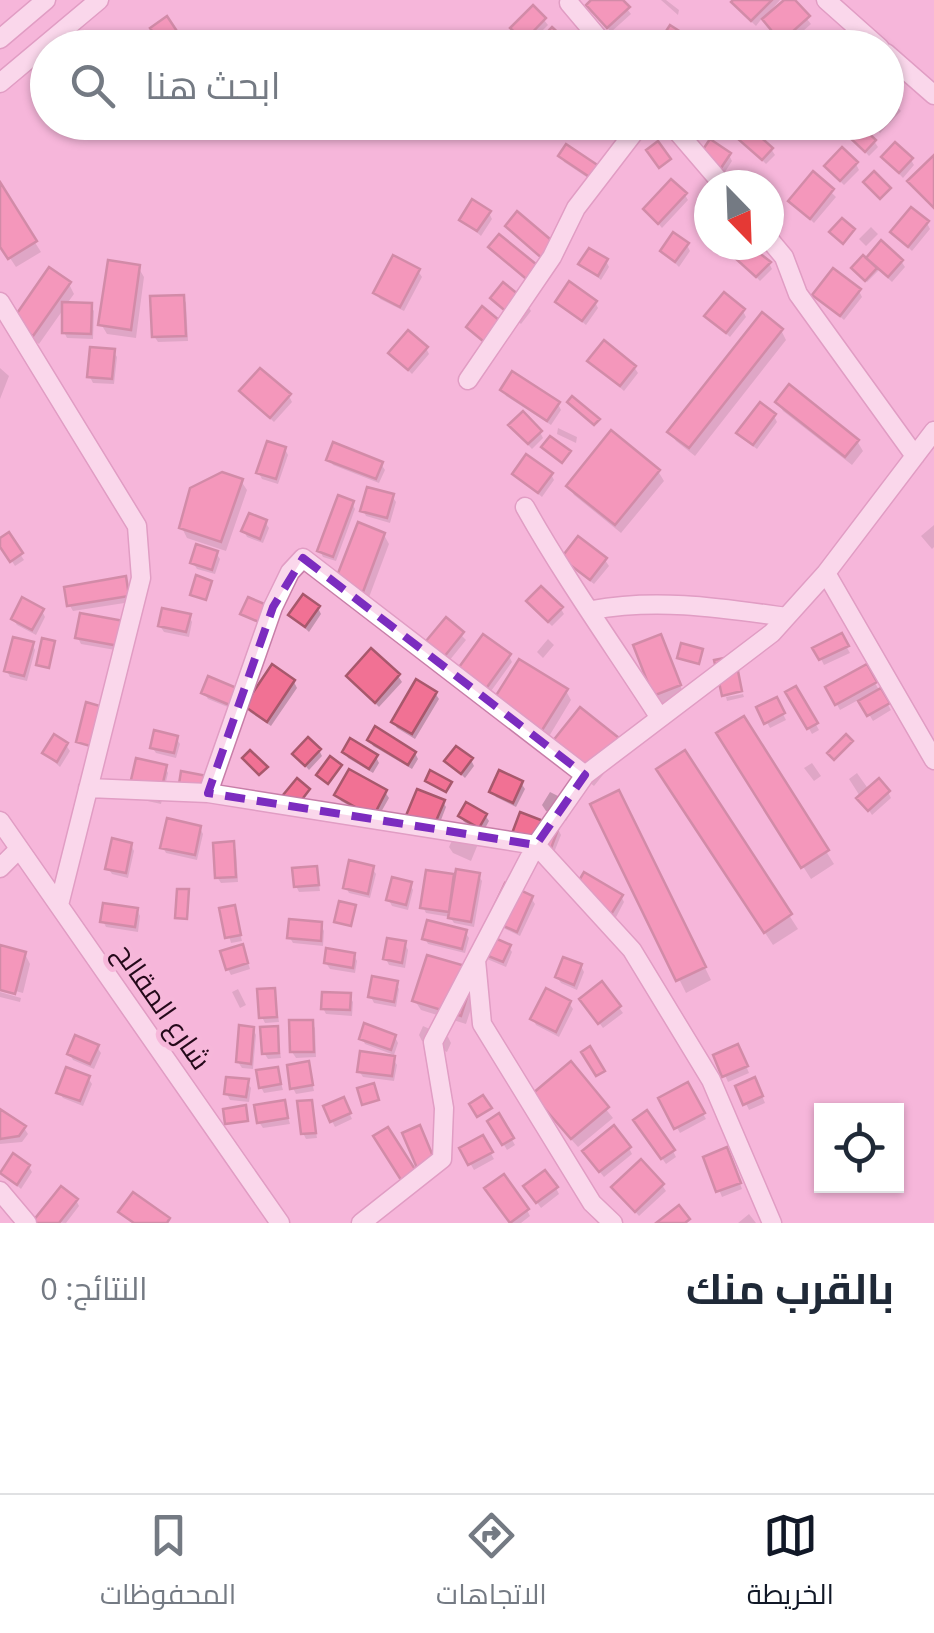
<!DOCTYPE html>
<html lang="ar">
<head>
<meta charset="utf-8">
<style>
  :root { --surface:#fff; --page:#f6f6f7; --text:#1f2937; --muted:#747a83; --line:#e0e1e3; --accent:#111827 }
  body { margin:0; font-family:Ubuntu,Cairo,sans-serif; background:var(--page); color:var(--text); direction:rtl }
  .controls { position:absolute; right:30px; bottom:30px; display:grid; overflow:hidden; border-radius:0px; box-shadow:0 2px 8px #0004 }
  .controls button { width:90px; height:90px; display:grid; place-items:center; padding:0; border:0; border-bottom:2px solid var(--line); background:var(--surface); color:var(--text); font:50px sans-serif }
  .compass { position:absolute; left:694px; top:170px; width:90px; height:90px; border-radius:50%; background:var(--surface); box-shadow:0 2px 8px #0004; rotate:157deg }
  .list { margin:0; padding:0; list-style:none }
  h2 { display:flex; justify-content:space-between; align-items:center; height:130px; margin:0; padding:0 40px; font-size:42px }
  h2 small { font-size:32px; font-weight:400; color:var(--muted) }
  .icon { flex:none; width:55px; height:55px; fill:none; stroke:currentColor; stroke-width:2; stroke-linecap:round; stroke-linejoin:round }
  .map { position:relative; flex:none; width:934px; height:1223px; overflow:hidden; direction:ltr }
  .search { position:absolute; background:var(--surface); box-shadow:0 2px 8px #0004; left:30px; right:30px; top:30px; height:110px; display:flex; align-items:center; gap:25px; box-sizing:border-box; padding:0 35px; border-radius:55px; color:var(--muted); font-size:38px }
  .sheet { height:270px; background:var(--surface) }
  nav { display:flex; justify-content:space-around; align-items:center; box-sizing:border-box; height:140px; border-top:2px solid var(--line); background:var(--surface); font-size:28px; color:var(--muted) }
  nav a { display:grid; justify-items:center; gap:5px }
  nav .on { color:var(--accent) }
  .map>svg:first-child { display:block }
</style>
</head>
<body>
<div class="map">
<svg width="934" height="1223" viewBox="0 0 934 1223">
  <rect width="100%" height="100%" fill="#f6b7da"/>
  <!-- shadow -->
  <path fill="#0003" d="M594 0H620L631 14 611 32 592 11Z
    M666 0 679 10 678 15 661 0Z
    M736 0H780L771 10 773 12 792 0 811 24 786 46 763 17 756 26 737 8 734 3Z
    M544 20 548 25 528 45 516 34Z
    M886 94 901 111 880 133 869 122H886Z
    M470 122H497L487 136Z
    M713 122H741L743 127 733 140Z
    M850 136 874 141 878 147 869 156Z
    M741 139 771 149 775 155 766 164Z
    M566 148 600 186 564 162 561 156Z
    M729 155 732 161 721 178 699 160Z
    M884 158 911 160 914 165 903 178Z
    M856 164 859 170 844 185 831 172Z
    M813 175 836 197 814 223 791 201Z
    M0 187 41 252 16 267 0 243Z
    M685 195 688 200 662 228 646 209Z
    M489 213 492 219 481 236 462 220Z
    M927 223 930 229 912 251 893 233Z
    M871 227 878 234 866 246 859 239Z
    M687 245 690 251 679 267 663 251Z
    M869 258 901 261 905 267 892 282 879 270 867 282 855 270 874 267Z
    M739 259 769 263 772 269 760 281Z
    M606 261 609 267 601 280 581 264Z
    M138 267 144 277 136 338 107 334 101 324Z
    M418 271 422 277 404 311 380 299 376 293Z
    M69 284 74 294 66 305H90L94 311 93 339 67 338 64 332 65 307 39 344 20 331Z
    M859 291 862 297 844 320 815 295Z
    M183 297 186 303 188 341 158 342 154 336Z
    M493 299 528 306 531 311 521 324Z
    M558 302H595L598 308 586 325Z
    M743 311 746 317 730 337 707 316Z
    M781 330 786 340 695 456 676 441 670 432Z
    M426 348 429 354 412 374 391 353Z
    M113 351 117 357 114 384 93 383 90 377Z
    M590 361 634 367 638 373 624 391Z
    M0 368 9 376 0 399Z
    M503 390 558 404 561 410 551 425 506 396Z
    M242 391 289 396 292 402 274 422Z
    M778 402 857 441 863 451 852 465 783 411Z
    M774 416 777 422 757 449 743 439 739 433Z
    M558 428 577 437 576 443 557 434Z
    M515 431 540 432 543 438 532 449Z
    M285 449 288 455 278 484 262 479 259 473Z
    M329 459 381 464 385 470 379 483 333 465Z
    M658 471 664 481 621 533 574 495 569 486Z
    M515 474H551L554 480 542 497Z
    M241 481 247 490 226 551 187 538 182 528Z
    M392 496 396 502 390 523 366 516 363 510Z
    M352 503 355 509 336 561 323 557 320 551Z
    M265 522 269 528 263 543 247 537 244 531Z
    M934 525V547L932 549 921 536Z
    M384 535 389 544 368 600 338 581Z
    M8 536 24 560 15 566 0 543Z
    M216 553 220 559 215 574 197 569 193 563Z
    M605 560 609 566 594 584 568 564Z
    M124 579 131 602 73 611 70 606Z
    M532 607 561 609 564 614 552 626Z
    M318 608 321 614 309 632 291 615Z
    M42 611 45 617 36 635 17 625 13 619Z
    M189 616 192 622 189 637 164 632 160 626Z
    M446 620 466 640 449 661 429 641Z
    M126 629 121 651 81 644 78 638Z
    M841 637 850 653 824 665 816 649Z
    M548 639 554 645 543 658 537 652Z
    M32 644 35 650 27 681 10 677 7 671Z
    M665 647 684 695 661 705 655 695Z
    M509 656 512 662 489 694 463 676Z
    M866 668 891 710 873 721 860 699 840 710 828 688Z
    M398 676 402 682 379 707 349 677Z
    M210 679 235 710 208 699 204 693Z
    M294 682 297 688 271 726 250 712 247 706Z
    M796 689 819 730 812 734 789 693Z
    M566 691 571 700 545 743 493 705Z
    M435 693 439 699 415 739 397 728 393 722Z
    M743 694 744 697 727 701 726 697Z
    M776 700 786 720 770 728 759 708Z
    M743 719 834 864 811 879 727 747Z
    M176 738 180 744 176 758 156 753 152 747Z
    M370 740 415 753 418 759 412 769 373 746Z
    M66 745 70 751 60 767 44 753Z
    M319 750 322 756 309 770 295 754Z
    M623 750 594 786 557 757Z
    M345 752 376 757 379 763 373 773 348 758Z
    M685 754 798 929 773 945 667 783Z
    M471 760 474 766 465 778 447 761Z
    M812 763 821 776 814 781 804 768Z
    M165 767 168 773 161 804 134 798Z
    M857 773 869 790 888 792 891 798 872 815 849 779Z
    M521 783 525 789 516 807 496 797 492 791Z
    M385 792 389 798 376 821 341 801 337 795Z
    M418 792 443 802 446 807 436 833Z
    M550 792 570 802 573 808 566 821 546 811 542 805Z
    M593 806H626L711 980 686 993Z
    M485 815 489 821 483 832 464 822 460 816Z
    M521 815 558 829 561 835 553 855Z
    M200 828 203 834 197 860 166 853 163 847Z
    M457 830 478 844 471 861 453 853 449 847Z
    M232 844 236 850 238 882 221 883 217 877Z
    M131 845 134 851 128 878 112 874 108 868Z
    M316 868 320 891 299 892 296 886Z
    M372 868 376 874 370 898 349 893 346 887Z
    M428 873 458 877 478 875 482 881 474 927 454 923 450 917 426 913 423 907Z
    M410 884 413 890 408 910 392 906 389 900Z
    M621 896 624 902 614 921 578 900Z
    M531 898 535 904 520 936 495 924Z
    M234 908 242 941 231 943 222 910Z
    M137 910 140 916 138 932 106 927 103 921Z
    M321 925 324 931 323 946 293 943 290 938Z
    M465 932 469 938 465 953 428 944 425 938Z
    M405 944 408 950 405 968 389 965 386 959Z
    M509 947 512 952 506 967 480 956Z
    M0 948 25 954 30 964 23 993 0 987Z
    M245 953 250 969 231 975 228 969Z
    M354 955 357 961 355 973 330 969 326 963Z
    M581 966 584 972 577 990 561 983 557 977Z
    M480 981 466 1024 421 1010 415 1001Z
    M396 983 399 989 396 1007 374 1003 371 997Z
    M602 985 623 1013 603 1028 586 1005Z
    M238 989 246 1005 240 1008 232 992Z
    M274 991 279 1022 265 1023 262 1017Z
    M0 992 21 998 20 1002 0 997Z
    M349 996 353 1002 352 1016 326 1014 323 1008Z
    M569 1003 573 1009 559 1037 536 1025 533 1019Z
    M311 1022 315 1028 316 1057 296 1058 292 1052Z
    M423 1026 448 1037 451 1043 447 1052 422 1041 419 1035Z
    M253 1029 256 1035 253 1069 242 1068 238 1062Z
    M276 1029 281 1058 268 1059 264 1053Z
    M395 1037 398 1043 394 1055 365 1044 362 1038Z
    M97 1047 101 1053 94 1069 73 1060 70 1054Z
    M741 1053 749 1073 728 1082 716 1056Z
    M393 1059 397 1065 394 1081 363 1077 359 1071Z
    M308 1064 314 1091 296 1094 293 1088Z
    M570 1065 613 1118 578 1147 540 1104Z
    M277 1069 283 1090 264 1093 261 1087Z
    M88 1078 92 1084 83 1106 63 1098 59 1092Z
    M247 1082 251 1088 249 1102 230 1100 227 1094Z
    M687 1085 706 1119 680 1133 661 1099Z
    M758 1086 765 1103 749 1110 738 1087Z
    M311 1102 317 1138 306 1139 303 1133Z
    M284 1103 290 1124 263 1128 259 1122Z
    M346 1106 352 1119 335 1127 332 1121Z
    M0 1112 24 1128 28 1134 22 1142 0 1144Z
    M499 1117 515 1145 507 1150 490 1122Z
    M640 1127 673 1151 676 1157 666 1164Z
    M482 1138 494 1159 474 1170 462 1149Z
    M629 1148 632 1154 604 1177 588 1158Z
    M730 1156 742 1189 722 1197 706 1158Z
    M29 1167 32 1172 21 1189 3 1173Z
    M662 1185 666 1191 639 1216 618 1193Z
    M556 1188 559 1194 541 1208 530 1193Z
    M490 1195 527 1210 530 1216 521 1223H510Z
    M76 1200 79 1206 66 1223 36 1221Z
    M749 1214 756 1223H738Z"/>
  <!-- building -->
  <path fill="#f17194" stroke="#a7586c" stroke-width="2.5" d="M591 0H623L630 7 607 28 586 5Z
    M733 0H772L751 21 731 2Z
    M784 0H795L810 16 781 42 762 19Z
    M533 5 546 18 524 41 510 28Z
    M167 16 188 48H163L150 28Z
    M670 25 695 41 690 48H668L659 42Z
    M552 27 568 42 563 48H532Z
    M858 123 876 140 865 152 847 135Z
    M749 127 773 148 762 160 738 139Z
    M710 139 731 153 717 174 696 160Z
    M658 141 671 159 659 168 646 150Z
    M895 142 913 158 899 173 881 157Z
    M566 144 605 170 597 182 558 156Z
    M842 147 858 162 840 181 824 166Z
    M934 155V208L907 181Z
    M813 171 834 189 810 219 788 201Z
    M874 171 891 188 880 199 863 182Z
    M671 179 687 193 658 224 643 209Z
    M0 182 37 241 8 259 0 247Z
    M472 199 491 211 477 231 459 220Z
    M911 207 929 221 908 247 890 232Z
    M517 211 557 245 544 260 505 226Z
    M842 218 855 229 843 244 829 232Z
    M673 232 689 243 675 262 660 251Z
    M499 234 542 269 531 283 488 247Z
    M881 240 903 260 888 277 866 258Z
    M749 245 771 262 756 277 736 259Z
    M589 248 608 259 598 276 578 264Z
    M393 255 420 269 400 307 373 293Z
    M863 255 877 268 865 281 851 268Z
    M108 260 140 265 131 330 98 325Z
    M49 267 71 282 33 336 11 322Z
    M833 268 861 289 840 316 812 295Z
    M569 281 597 301 582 321 555 302Z
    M503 282 530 304 516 320 490 298Z
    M724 292 745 309 726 333 704 316Z
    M184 295 186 336 152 337 150 296Z
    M62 302 92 303 91 334 62 333Z
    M482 306 506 326 489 346 466 327Z
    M762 312 783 329 689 448 667 432Z
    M408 330 428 347 408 370 388 353Z
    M604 340 636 366 620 386 587 361Z
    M90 347 115 349 112 379 87 377Z
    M260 368 291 394 270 418 239 391Z
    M512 371 560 402 547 421 500 390Z
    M789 384 859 440 845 457 775 402Z
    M572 396 600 419 594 425 567 402Z
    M760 402 776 414 753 445 736 433Z
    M523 411 542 431 528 444 508 425Z
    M611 430 660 470 615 525 566 486Z
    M550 436 571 451 562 463 541 447Z
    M267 441 286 447 276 479 256 473Z
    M333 442 383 462 376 479 326 460Z
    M526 454 553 473 538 493 512 474Z
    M222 472 243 479 221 542 179 528 190 488Z
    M367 487 394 494 387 518 360 511Z
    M338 495 354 501 333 557 317 551Z
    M249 513 267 520 260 539 241 531Z
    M358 522 385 533 363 592 335 581Z
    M9 532 23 553 10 562 0 547V538Z
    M578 536 607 558 590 580 561 558Z
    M196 544 218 551 212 570 190 563Z
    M196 575 212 581 206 600 190 595Z
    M126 576 129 596 67 606 64 587Z
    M541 586 563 607 548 622 526 601Z
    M303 594 320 606 305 627 288 615Z
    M22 597 44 609 32 630 11 619Z
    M248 597 274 608 266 625 240 614Z
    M162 608 191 614 186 632 158 626Z
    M80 613 124 621 119 646 75 638Z
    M446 617 464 632 444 657 426 641Z
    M842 633 849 646 819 660 812 648Z
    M483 634 511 654 485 690 457 670Z
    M661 634 681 685 653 696 633 645Z
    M13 637 34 642 24 676 4 671Z
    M42 638 55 641 49 668 36 665Z
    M681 643 703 649 699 664 677 658Z
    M371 648 400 674 375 703 346 676Z
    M735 656 742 691 722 696 714 660Z
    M519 659 568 689 539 735 490 705Z
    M272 664 295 680 267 722 244 706Z
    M867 664 877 682 835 705 825 687Z
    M208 676 239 689 232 706 201 693Z
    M416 679 437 692 412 734 391 722Z
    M796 686 818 723 807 729 785 692Z
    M881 688 890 703 867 716 858 701Z
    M777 697 785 713 764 724 756 707Z
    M86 702 107 708 97 748 76 742Z
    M580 707 619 738 587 778 548 747Z
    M744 716 829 850 801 868 716 733Z
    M375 726 416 752 408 765 367 740Z
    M154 730 178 736 174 753 150 748Z
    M54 734 68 743 57 762 42 753Z
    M846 734 853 741 834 760 827 753Z
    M308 737 321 749 305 766 292 754Z
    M350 738 378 755 369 769 342 752Z
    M456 746 473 758 461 774 444 761Z
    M250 750 268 767 259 775 242 758Z
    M685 750 792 914 764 933 656 769Z
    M330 756 342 765 328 784 316 775Z
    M136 758 167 765 159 800 128 793Z
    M349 769 387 790 373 817 334 795Z
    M430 770 452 782 446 792 425 781Z
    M499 770 523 781 513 803 489 792Z
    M181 771 207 776 204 789 179 784Z
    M297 778 310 789 297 806 283 795Z
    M879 778 890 791 868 811 856 798Z
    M417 789 445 800 433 828 405 818Z
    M619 790 706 967 676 981 590 804Z
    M466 802 487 814 479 828 458 816Z
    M520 812 559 827 550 851 511 836Z
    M167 818 201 826 195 855 160 848Z
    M112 838 132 843 126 873 105 869Z
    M234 841 236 877 215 878 213 843Z
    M349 860 374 866 368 894 343 888Z
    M317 866 319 885 294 887 292 868Z
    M456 869 480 873 471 922 448 918Z
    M426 870 454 874 449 912 420 908Z
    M584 872 623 895 610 916 571 894Z
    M392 877 412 882 406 905 386 900Z
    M505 883 533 896 517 932 488 919Z
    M177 889H189L187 919 175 918Z
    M339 901 356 905 351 926 334 922Z
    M103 903 138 908 135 927 100 922Z
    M235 905 241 935 225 938 219 908Z
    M289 919 322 922 321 941 287 938Z
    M427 920 467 930 462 949 422 939Z
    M481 932 511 945 503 962 473 950Z
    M387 938 406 941 402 963 383 959Z
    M243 944 248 963 226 970 220 951Z
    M0 945 26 952 15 994 0 990Z
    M326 948 355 953 353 968 324 963Z
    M427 955 476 969 461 1016 412 1001Z
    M563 957 582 964 574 985 555 977Z
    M372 976 398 981 394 1002 368 997Z
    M602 981 621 1006 598 1024 579 999Z
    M275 988 277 1017 259 1018 257 989Z
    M546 988 571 1001 556 1032 530 1019Z
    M322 992 351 993 350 1010 321 1009Z
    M289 1020H313L314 1052H290Z
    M364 1023 396 1035 391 1050 359 1039Z
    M239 1025 254 1027 251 1064 236 1062Z
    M278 1026 279 1053 262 1054 260 1027Z
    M75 1035 99 1045 90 1064 67 1054Z
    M738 1044 748 1066 722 1077 713 1055Z
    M590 1046 605 1071 596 1076 581 1052Z
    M360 1051 395 1056 392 1076 357 1072Z
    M309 1061 313 1085 290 1089 287 1065Z
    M571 1061 609 1107 571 1139 532 1094Z
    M66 1067 90 1076 80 1101 56 1093Z
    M278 1067 281 1084 259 1088 256 1070Z
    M226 1077 249 1079 246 1097 224 1094Z
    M755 1077 763 1096 743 1105 735 1086Z
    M688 1082 705 1113 674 1129 658 1098Z
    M374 1083 379 1100 362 1105 357 1088Z
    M483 1095 492 1108 477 1117 469 1104Z
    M344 1097 351 1113 330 1122 323 1106Z
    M285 1100 288 1118 257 1123 254 1105Z
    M312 1100 316 1133 301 1134 297 1101Z
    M246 1105 248 1121 225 1124 223 1109Z
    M0 1109 26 1126 19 1136 0 1139Z
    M647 1110 675 1150 661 1159 633 1120Z
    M499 1113 514 1138 502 1145 487 1121Z
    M420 1125 435 1161 417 1168 402 1133Z
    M614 1125 631 1147 599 1172 582 1151Z
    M388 1127 418 1174 403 1183 373 1136Z
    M483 1135 493 1152 468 1165 459 1148Z
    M727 1147 741 1183 716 1192 703 1157Z
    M13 1153 30 1165 17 1185 0 1173Z
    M641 1159 664 1184 635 1212 611 1187Z
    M545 1170 558 1187 536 1203 523 1186Z
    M504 1174 529 1209 510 1223 484 1188Z
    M61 1186 78 1199 59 1223H36L33 1221Z
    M133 1192 170 1218 167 1223H134L118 1212Z
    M679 1205 690 1219 685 1223H656Z"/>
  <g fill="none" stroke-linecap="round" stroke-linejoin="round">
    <defs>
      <path id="street" d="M826 0 880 48
        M569 3 607 48
        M0 39 46 0
        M886 53 934 95
        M0 83 99 0
        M669 122 723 185
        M769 239 784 257 798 294 915 456
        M0 302 137 526 141 578 59 905
        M468 380 552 257 576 208 642 122
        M525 507C566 580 615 648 660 718
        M826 573 934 760
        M592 610C658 598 721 608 786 617
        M88 788 208 793 536 845 632 950 711 1080 772 1223
        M208 793 273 607 290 572 303 558 585 775
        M0 821 280 1223
        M0 868 19 849
        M476 960 482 1024 592 1203 613 1223
        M0 1191 27 1223
        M361 1223 442 1159 444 1108 433 1042 536 845 585 775 772 633 826 573 934 431"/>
    </defs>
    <!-- street casing -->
    <use href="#street" stroke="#c77ea8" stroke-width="21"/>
    <!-- street -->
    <use href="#street" stroke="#fff" stroke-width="18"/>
  </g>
  <!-- marked area -->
  <path d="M0 0H934V1223H0ZM303 558 585 775 536 845 208 793 273 607Z" fill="#f6b7da" fill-opacity=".55" fill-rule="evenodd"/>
  <path fill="none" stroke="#7b2cbf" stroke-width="8" stroke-dasharray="20 12" stroke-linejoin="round" d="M303 558 585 775 536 845 208 793 273 607Z"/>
  <g text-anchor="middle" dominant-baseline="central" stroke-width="10" stroke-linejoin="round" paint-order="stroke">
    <!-- street labels -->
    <g font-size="28" fill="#24091a" stroke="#f6b7da">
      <text transform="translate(163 1006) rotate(55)">شارع المقالح</text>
    </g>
  </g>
</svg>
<div class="controls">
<button><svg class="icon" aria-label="locate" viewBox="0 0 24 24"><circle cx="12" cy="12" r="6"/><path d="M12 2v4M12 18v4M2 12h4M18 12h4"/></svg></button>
</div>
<svg class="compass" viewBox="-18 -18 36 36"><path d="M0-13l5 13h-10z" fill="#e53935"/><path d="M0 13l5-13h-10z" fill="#747a83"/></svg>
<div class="search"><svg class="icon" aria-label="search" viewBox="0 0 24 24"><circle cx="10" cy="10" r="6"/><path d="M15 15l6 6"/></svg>ابحث هنا</div>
</div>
<section class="sheet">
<h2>بالقرب منك<small>النتائج: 0</small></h2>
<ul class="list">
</ul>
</section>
<nav>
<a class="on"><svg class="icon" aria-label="map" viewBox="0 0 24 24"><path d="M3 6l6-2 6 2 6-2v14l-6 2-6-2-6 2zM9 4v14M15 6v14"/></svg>الخريطة</a>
<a><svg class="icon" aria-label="directions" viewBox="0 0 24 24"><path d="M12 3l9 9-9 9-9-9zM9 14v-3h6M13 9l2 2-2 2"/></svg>الاتجاهات</a>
<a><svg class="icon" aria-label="saved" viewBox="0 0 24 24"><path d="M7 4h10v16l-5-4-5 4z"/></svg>المحفوظات</a>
</nav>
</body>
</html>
